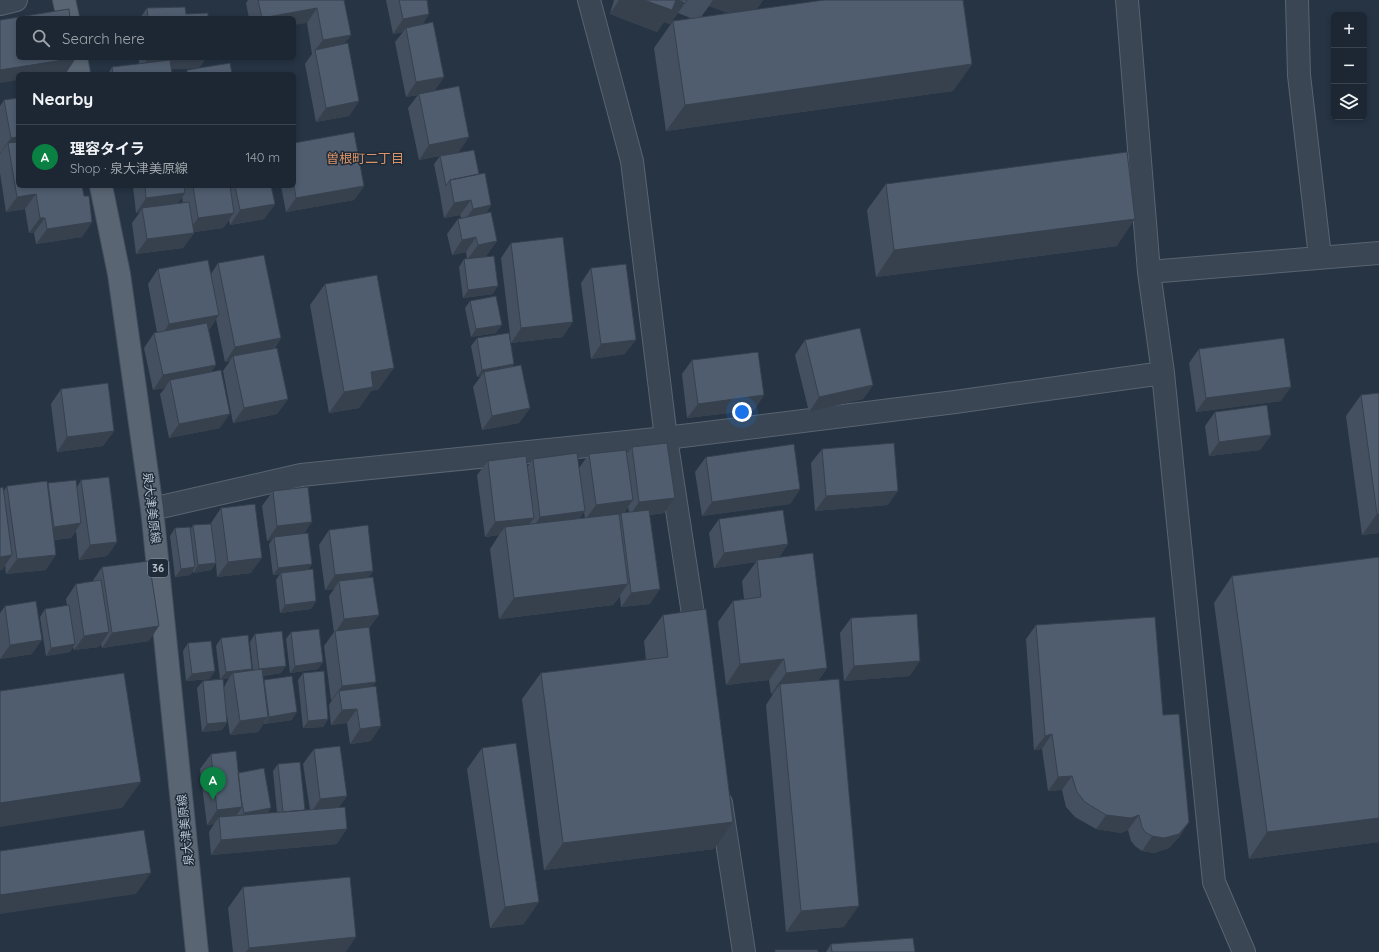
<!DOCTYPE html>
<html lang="en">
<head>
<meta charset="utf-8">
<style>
  :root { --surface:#1c2733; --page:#29333f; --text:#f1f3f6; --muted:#a0a5ac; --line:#3a444e; --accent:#0b8043 }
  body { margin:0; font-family:Quicksand,"Noto Sans JP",sans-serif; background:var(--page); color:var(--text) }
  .controls { position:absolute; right:12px; top:12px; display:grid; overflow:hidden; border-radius:6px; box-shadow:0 2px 6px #0003 }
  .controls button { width:36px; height:36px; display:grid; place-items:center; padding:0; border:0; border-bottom:1px solid var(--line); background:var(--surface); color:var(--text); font:20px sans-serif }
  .you { position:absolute; left:742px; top:412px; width:14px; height:14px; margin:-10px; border:3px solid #fff; border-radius:50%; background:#1a73e8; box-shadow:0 0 0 6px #1a73e833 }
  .badge { display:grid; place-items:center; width:26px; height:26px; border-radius:50%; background:var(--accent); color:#fff; font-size:13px; font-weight:700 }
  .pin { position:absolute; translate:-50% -33px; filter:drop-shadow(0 1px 2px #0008) }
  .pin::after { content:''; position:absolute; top:21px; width:14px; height:12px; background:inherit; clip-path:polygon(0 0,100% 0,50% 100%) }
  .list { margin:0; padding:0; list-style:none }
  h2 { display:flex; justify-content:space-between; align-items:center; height:52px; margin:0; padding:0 16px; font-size:17px }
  h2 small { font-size:13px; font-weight:400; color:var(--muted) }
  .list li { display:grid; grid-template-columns:26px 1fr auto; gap:12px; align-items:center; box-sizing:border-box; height:64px; padding:0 16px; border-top:1px solid var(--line) }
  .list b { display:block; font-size:15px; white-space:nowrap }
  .list p { margin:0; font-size:13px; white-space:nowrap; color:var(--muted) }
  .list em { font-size:13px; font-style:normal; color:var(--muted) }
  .icon { flex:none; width:22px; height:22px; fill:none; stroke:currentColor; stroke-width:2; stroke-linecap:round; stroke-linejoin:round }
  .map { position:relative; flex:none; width:1379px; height:952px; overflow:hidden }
  .search { position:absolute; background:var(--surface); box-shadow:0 2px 6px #0003; left:16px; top:16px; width:280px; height:44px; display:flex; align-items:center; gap:10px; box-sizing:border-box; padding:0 14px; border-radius:6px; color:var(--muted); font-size:15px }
  .panel { position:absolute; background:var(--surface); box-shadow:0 2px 6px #0003; left:16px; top:72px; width:280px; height:116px; border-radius:6px }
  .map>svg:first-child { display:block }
</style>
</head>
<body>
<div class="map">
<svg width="1379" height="952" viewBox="0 0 1379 952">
  <rect width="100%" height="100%" fill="#263444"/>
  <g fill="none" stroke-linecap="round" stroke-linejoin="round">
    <defs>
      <path id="street" d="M589 0 632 161 666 438 697 640
        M1127 0 1149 272 1163 373 1214 882 1244 952
        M1297 0 1299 75 1320 257
        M0 4 16 0
        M1149 272 1379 253
        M152 509 301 475 666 438 955 402 1163 373
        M721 803 744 952"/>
      <path id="primary" d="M64 0 68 18
        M76 58 79 74
        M101 186 119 274 152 509 197 952"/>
    </defs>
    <!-- street casing -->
    <use href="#street" stroke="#596471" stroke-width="24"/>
    <!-- primary casing -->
    <use href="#primary" stroke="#444f5d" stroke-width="24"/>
    <!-- street -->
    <use href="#street" stroke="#3a4653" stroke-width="22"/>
    <!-- primary -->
    <use href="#primary" stroke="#596573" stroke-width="22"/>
  </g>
  <!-- wall -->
  <path fill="#44505f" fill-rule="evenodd" d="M248 0H344L351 35 344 44 359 101 349 116 316 122 305 64 312 54 307 23 294 18H249L246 3Z
    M386 0H427L429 14 422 25 444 77 435 90 459 152 419 160 408 108 418 95 406 97 395 42 403 32 393 34Z
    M614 0H763L756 10 972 64 953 91 666 131 654 48 673 21 693 19 678 13 670 24 664 22 657 32 610 14ZM709 6 729 13 701 17Z
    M147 8 148 18H140Z
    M139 58H206L199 68 172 69V74H108L112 67 139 64Z
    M18 98V186L84 196 92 222 82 237 36 244 34 233H29L25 209 6 212 0 173V154L1 152 0 153V106L4 100Z
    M440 156 479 174 491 205 486 213 497 241 486 256 478 258 493 294 463 298 459 267 464 259H467L466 252 452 255 447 234 458 219 461 218 460 215 444 218 440 194 434 164Z
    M886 184 1117 246 876 277 867 210Z
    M133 186H271L275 204 264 219 230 225 229 220 223 228 194 232V233L183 248 136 254 132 223 140 212 136 213ZM182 197 183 203 177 204Z
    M281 186H364L354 200 286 212Z
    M511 243 563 337 511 343 501 258Z
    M218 263 281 338 274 349 288 399 277 414 233 423 223 371 230 361 225 362 216 319 209 330 216 365 211 372 220 428 169 438 160 394 165 388 153 390 144 348 154 333 157 332 148 284 158 269 211 274Z
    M591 268 625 354 591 359 581 283Z
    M325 284 379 389 371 391 359 408 329 413 310 305Z
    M470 301 496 333 471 337 465 308Z
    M477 338 513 367 530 408 519 423 482 430 473 387 481 376 477 377 471 346Z
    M805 340 873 385 863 399 809 412 795 355Z
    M1199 349 1281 401 1196 412 1189 363Z
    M692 360 764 395 754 410 687 418 682 374Z
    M61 389 114 431 103 446 57 452 51 404Z
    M1379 393V533L1362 535 1346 416 1361 395Z
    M1215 412 1271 435 1260 450 1209 456 1205 426Z
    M632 447 675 498 664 513 650 515V604L621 607 620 596 613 605 499 619 490 549 499 535 485 537 477 475 488 461 527 467 533 459 579 468 589 454 627 455ZM628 507 629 512 624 513ZM584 512 585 518H580Z
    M822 449 888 505 815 511 811 463Z
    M706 457 800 489 790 504 702 516 695 472Z
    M81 480 117 542 107 556 79 560 76 531 71 538 54 540 46 570 6 574 5 565 2 570H0V488L4 491 7 486 47 484 48 483 77 487Z
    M273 491 304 533 312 564 308 569 316 601 311 609 280 613 276 580 280 574 273 575 269 544 272 540 267 541 262 506Z
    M221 508 251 573 217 577 216 563 211 570 193 573V571L190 575 175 577 170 536 175 528 190 530 193 525 211 524V523Z
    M719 519 788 544 779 557 827 668 818 681 844 927 786 932 766 705 773 694H771L769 680 726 685 718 622 733 601 744 599 742 581 756 562 714 568 709 533Z
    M329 530 373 571 368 578 369 629 376 682 372 686 371 741 350 744 347 723 331 725 329 705 332 700H331L324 646 334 632 329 596 334 589 325 590 319 545Z
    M1379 557V842L1249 859 1214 603 1232 576Z
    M102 567 149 641 102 648 101 644 99 647 74 650 73 647 70 652 46 656 40 617 45 609 67 606 66 599 76 584 92 582Z
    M5 606 32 654 0 659V613Z
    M663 615 714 849 544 870 522 699 541 673 646 660 644 641Z
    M851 618 910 676 844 681 840 633Z
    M1036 625 1163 715 1189 822 1179 837 1169 848 1154 853 1142 851 1135 846 1131 841 1128 830 1121 833 1096 829 1075 817 1066 807 1062 790 1048 791 1042 749 1034 750 1026 639Z
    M291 632 323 662 318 669 290 673 286 639Z
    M255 634 281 673 263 676V681L264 680 292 720 264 724V723L258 732 230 735 226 709 227 722 222 730 202 732 197 688 203 681 220 679 216 646 221 638 252 669 251 671 253 670 250 642ZM229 678 224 687 223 679Z
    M188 643 210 679 186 681 183 651Z
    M303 673 328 719 323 727 303 728 298 680Z
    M482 748 524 924 490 928 467 769Z
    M314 749 347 796 339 807 337 844 211 855 209 832 214 824 207 825 200 769 211 754 238 773 268 813 277 812 273 771 278 764 305 810H310L303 764Z
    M243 887 346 952H233L228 908Z
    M831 944 915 952H826Z"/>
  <!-- shaded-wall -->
  <path fill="#37414e" d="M619 0H678L685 3 670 24 664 22 657 32 610 14Z
    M713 0H763L748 21 709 6Z
    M317 8 307 23 294 25V18H263Z
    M429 14 419 29 406 28 403 32 393 34 403 19Z
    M351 35 340 50H315L323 40Z
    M76 58 66 73 58 74H18V80L0 83V70Z
    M148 58H206L199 68 139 70Z
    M972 64 953 91 666 131 685 105Z
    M444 77 434 92 419 94 418 95 406 97 416 82Z
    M359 101 349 116 316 122 326 108Z
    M18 137V150L8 143 1 152 0 153 11 138Z
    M469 137 459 152 419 160 429 145Z
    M364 186 354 200 286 212 296 198Z
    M185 193 175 208H142L140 212 136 213 146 198Z
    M36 194 25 209 6 212 17 197Z
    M471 200 460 215 444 218 454 203Z
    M275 204 264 219 230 225 240 210Z
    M491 205 481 220 462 223 473 209Z
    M234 213 223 228 187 233 198 218Z
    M40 218H45L34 233H29Z
    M1135 219 1117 246 876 277 894 250Z
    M92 222 82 237 36 244 47 229Z
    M194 233 183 248 136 254 147 239Z
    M476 237 466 252 452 255 462 240Z
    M497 241 486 256 467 260 478 245Z
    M498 286 493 294 463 298 468 290Z
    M219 315 209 330 159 339 169 324Z
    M573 322 563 337 511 343 521 328Z
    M502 325 496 333 471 337 476 329Z
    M281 338 270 353 233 356 230 361 225 362 235 347Z
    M636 340 625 354 591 359 601 344Z
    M514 364 509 372H484L481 376 477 377 482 370Z
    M216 365 206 380H170L165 388 153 390 163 375Z
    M394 368 379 389 371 391 359 408 329 413 344 392 371 372Z
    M873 385 863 399 809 412 819 397Z
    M1291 387 1281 401 1196 412 1206 398Z
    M764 395 754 410 687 418 698 404Z
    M288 399 277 414 233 423 244 408Z
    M530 408 519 423 482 430 492 416Z
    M230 414 220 428 169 438 179 424Z
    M114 431 103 446 57 452 67 437Z
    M1271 435 1260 450 1209 456 1219 442Z
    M800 489 790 504 702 516 712 502Z
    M898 491 888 505 815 511 826 496Z
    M675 498 664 513 629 517 639 502Z
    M633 500 622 515 621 513 620 515 585 520 596 505Z
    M585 511 575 526 530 532 540 517Z
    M1377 514H1379V533L1362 535Z
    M534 518 523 532 505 527 499 535 485 537 495 522Z
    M312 522 302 537H274L272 540 267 541 277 526Z
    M81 523 71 538 43 542 54 527Z
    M117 542 107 556 79 560 90 545Z
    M788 544 778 559 757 560 756 562 714 568 724 553Z
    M12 555 2 570H0V557Z
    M56 555 46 570 6 574 17 559Z
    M262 558 251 573 217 577 228 562Z
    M216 563 211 570 193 573 198 565Z
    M312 564 307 571 281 573 280 574 273 575 278 568Z
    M195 567 190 575 175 577 181 569Z
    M373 571 363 586 339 581 334 589 325 590 335 575Z
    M628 584 613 605 499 619 514 598Z
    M660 589 650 604 621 607 631 593Z
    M316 601 311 609 280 613 285 605Z
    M379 615 368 630 335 633 344 619Z
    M159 626 149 641 102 648 112 633Z
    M109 632 99 647 74 650 84 636Z
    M42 640 32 654 0 659 10 645Z
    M75 644 70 652 46 656 51 648Z
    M784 659 769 680 726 685 740 664Z
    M920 661 910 676 844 681 854 666Z
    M323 662 318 669 290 673 295 666Z
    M286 666 281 673 254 677 259 669Z
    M827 668 812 689 780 684 773 694H771L786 673Z
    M252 669 247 676 233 673 229 678 220 680 226 672Z
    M215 671 210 679 186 681 192 674Z
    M376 682 365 696 339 691 332 700H331L342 686Z
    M357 709 347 723 331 725 342 710Z
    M297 712 292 720 264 724 269 717Z
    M268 717 258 732 230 735 240 721Z
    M328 719 323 727 303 728 308 721Z
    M227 722 222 730 202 732 207 724Z
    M381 726 371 741 350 744 360 729Z
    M1052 734 1042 749 1034 750 1045 736Z
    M1072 776 1062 790 1048 791 1058 777Z
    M141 782 122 808 0 827V803Z
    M347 796 336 811 310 814 320 799Z
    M242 807 232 822 219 817 214 824 207 825 217 810Z
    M271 808 266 816 239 820 244 813Z
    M1106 815H1139L1128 830 1121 833 1096 829Z
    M1379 818V842L1249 859 1267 832Z
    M733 822 714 849 544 870 563 843Z
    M1189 822 1179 837 1169 848 1154 853 1142 851 1152 836Z
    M347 829 337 844 211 855 221 840Z
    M151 873 136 894 0 914V895Z
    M539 902 524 924 490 928 505 907Z
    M859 906 844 927 786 932 801 911Z
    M356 937 346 952H246L249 948Z"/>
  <!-- building -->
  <path fill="#4f5d6f" stroke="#37414e" d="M258 0H344L351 35 323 40 317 8 262 18Z
    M399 0H427L429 14 403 19Z
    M644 0H676L672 10Z
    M678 0H687L685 3Z
    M824 0H963L972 64 685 105 673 21Z
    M185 7 186 14 208 13V18H148L147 8Z
    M69 9 70 18H18V58H76L0 70V20Z
    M433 22 444 77 416 82 406 28Z
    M348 43 359 101 326 108 315 50Z
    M170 60 172 74H113L112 67Z
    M230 63 232 74H187V70Z
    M459 86 469 137 429 145 419 94Z
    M18 98V137L11 138 4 100Z
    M354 132 364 186 296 198 294 185V143Z
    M18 142V186H82L84 196H89L92 222 47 229 45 218H40L36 194 17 197 8 143Z
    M474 150 479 174 450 180 446 186 440 156Z
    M1127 152 1135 219 894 250 886 184Z
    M485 173 491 205 473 209 471 200 454 203 450 180Z
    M145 186H184L185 193 146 198Z
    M193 186H230L234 213 198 218Z
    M235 186H271L275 204 240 210Z
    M189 202 194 233 147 239 142 208Z
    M491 212 497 241 478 245 476 237 462 240 458 219Z
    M563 237 573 322 521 328 511 243Z
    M264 255 281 338 235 347 218 263Z
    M494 256 498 286 468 290 464 259Z
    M208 260 219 315 169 324 158 269Z
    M626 264 636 340 601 344 591 268Z
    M377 275 394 368 371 372 373 387 344 392 325 284Z
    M496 296 502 325 476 329 470 301Z
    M207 323 216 365 163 375 154 333Z
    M860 328 873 385 819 397 805 340Z
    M509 333 514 364 482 370 477 338Z
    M1284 338 1291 387 1206 398 1199 349Z
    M277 348 288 399 244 408 233 356Z
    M758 352 764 395 698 404 692 360Z
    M521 365 530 408 492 416 484 372Z
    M221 370 230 414 179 424 170 380Z
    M108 383 114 431 67 437 61 389Z
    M1379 393V514H1377L1361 395Z
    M1267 405 1271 435 1219 442 1215 412Z
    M667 443 675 498 639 502 632 447Z
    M894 443 898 491 826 496 822 449Z
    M794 444 800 489 712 502 706 457Z
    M626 450 633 500 596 505 589 454Z
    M577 453 585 511 540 517 533 459Z
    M526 456 534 518 495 522 488 461Z
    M109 477 117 542 90 545 81 480Z
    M76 480 81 523 54 527 48 483Z
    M47 481 56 555 17 559 7 486Z
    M3 487 12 555 0 557V488Z
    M308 487 312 522 277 526 273 491Z
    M255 504 262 558 228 562 221 508Z
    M649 510 660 589 631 593 621 513Z
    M783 510 788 544 724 553 719 519Z
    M619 514 628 584 514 598 505 527Z
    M211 524 216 563 198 565 193 525Z
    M368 525 373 571 335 575 329 530Z
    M190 527 195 567 181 569 175 528Z
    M308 533 312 564 278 568 274 537Z
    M813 553 827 668 786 673 784 659 740 664 733 601 761 597 757 560Z
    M1379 557V818L1267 832 1232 576Z
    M149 561 159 626 112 633 102 567Z
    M313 569 316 601 285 605 281 573Z
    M373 577 379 615 344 619 339 581Z
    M101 580 109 632 84 636 76 584Z
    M36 601 42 640 10 645 5 606Z
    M69 605 75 644 51 648 45 609Z
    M706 609 733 822 563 843 541 673 668 657 663 615Z
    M917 614 920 661 854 666 851 618Z
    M1155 617 1163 715 1179 714 1189 822 1179 834 1164 838 1152 836 1145 832 1142 827 1139 815 1131 818 1106 815 1085 802 1077 792 1072 776 1058 777 1052 734 1045 736 1036 625Z
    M369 627 376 682 342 686 335 631Z
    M319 629 323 662 295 666 291 632Z
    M282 631 286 666 259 669 255 634Z
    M248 635 252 669 226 672 221 638Z
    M211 641 215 671 192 674 188 643Z
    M262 669 268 717 240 721 233 673Z
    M324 671 328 719 308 721 303 673Z
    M124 673 141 782 0 803V691Z
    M292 676 297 712 269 717 264 680Z
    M223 679 227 722 207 724 203 681Z
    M839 679 859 906 801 911 780 684Z
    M376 686 381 726 360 729 357 709 342 710 339 691Z
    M516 743 539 902 505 907 482 748Z
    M340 746 347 796 320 799 314 749Z
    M236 751 242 807 217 810 211 754Z
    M300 762 305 810 283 812 278 764Z
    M264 768 271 808 244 813 241 798 238 773Z
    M345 807 347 829 221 840 219 817Z
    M144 830 151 873 0 895V851Z
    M350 877 356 937 249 948 243 887Z
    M913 938 915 952H832L831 944Z
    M775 950H818V952H775Z"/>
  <g text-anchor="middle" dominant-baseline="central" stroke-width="3" stroke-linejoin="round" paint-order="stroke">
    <!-- shield labels -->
    <rect fill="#1f2b39" stroke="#8a94a1" stroke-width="1" x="148" y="559" width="20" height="18" rx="3"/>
    <g font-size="11" font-weight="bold" fill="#b8c1cd">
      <text x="158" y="568">36</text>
    </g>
    <!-- street labels -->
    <g font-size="12" fill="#b8c1cd" stroke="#1f2b39">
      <text transform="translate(152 508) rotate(83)">泉大津美原線</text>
      <text transform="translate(185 830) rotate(-96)">泉大津美原線</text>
    </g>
    <!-- neighbourhood labels -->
    <g font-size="13" fill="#da9366" stroke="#1f2b39">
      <text x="365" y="158">曽根町二丁目</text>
    </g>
  </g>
</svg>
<div class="controls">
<button>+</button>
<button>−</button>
<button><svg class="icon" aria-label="layers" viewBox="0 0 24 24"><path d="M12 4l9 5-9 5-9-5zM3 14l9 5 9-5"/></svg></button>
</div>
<div class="you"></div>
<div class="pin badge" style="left:213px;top:800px">A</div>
<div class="search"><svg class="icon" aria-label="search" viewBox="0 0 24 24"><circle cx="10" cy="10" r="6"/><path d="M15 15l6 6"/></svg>Search here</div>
<section class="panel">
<h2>Nearby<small></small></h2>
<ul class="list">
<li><span class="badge">A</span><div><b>理容タイラ</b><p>Shop · 泉大津美原線</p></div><em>140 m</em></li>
</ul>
</section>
</div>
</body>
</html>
